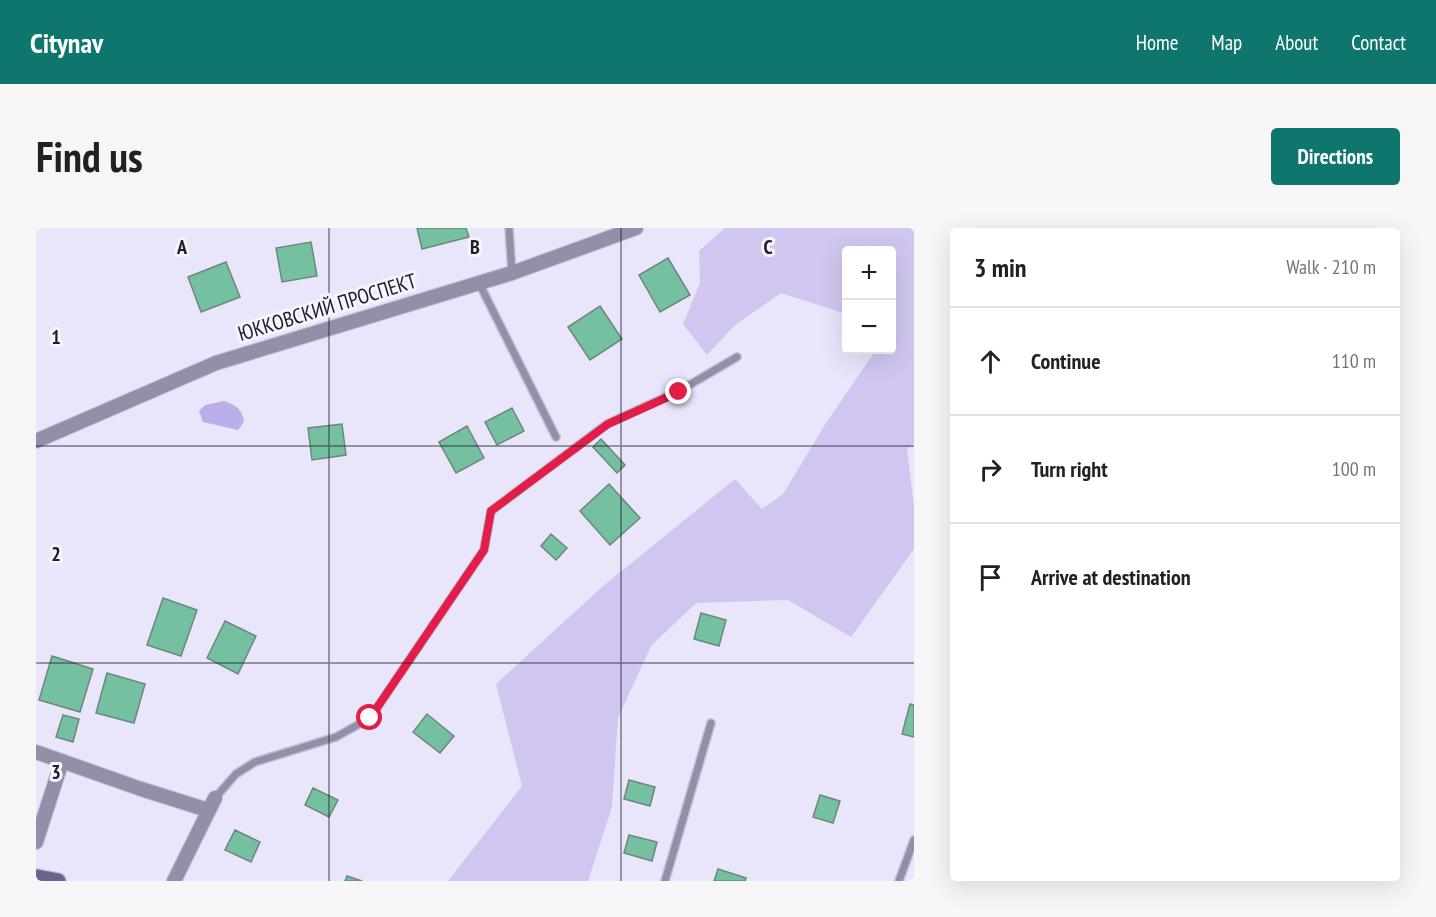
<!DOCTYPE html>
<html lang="en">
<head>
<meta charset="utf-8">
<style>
  :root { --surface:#fff; --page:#f6f6f6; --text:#202124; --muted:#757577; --line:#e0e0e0; --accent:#0f766e }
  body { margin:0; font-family:"PT Sans Narrow",sans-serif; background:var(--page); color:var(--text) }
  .controls { position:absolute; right:18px; top:18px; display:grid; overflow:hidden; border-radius:6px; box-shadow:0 6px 24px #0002 }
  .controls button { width:54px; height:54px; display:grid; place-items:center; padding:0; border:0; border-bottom:2px solid var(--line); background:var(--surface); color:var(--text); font:30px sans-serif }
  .stop { position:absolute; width:18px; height:18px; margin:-14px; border:4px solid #e11d48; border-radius:50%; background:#fff }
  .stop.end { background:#e11d48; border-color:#fff; box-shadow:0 2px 6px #0008 }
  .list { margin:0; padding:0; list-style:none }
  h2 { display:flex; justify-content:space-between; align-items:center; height:78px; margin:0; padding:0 24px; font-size:26px }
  h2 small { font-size:20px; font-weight:400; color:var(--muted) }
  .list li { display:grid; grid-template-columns:39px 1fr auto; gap:18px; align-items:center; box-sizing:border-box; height:108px; padding:0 24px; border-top:2px solid var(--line) }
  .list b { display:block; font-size:22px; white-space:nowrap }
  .list em { font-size:20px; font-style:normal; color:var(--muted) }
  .icon { flex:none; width:33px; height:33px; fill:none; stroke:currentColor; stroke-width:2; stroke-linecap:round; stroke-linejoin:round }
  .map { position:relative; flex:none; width:878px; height:653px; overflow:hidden; border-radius:6px }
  header { display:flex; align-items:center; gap:36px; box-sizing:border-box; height:84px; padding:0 30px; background:var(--accent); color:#fff }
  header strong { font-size:28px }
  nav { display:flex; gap:33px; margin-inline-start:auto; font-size:21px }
  .intro { display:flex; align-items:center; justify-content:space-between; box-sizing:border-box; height:144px; padding:0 36px }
  h1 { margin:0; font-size:42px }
  .button { padding:15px 27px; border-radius:6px; background:var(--accent); color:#fff; font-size:21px; font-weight:700 }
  main { display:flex; gap:36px; padding:0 36px }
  aside { flex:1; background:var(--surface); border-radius:6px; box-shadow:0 6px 24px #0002 }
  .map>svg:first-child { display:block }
</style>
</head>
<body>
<header>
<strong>Citynav</strong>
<nav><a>Home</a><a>Map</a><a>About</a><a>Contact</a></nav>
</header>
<div class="intro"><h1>Find us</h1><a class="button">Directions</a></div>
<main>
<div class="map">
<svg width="878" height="653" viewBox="0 0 878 653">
  <rect width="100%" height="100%" fill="#e9e5fb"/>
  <!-- green -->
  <path fill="#d0c6f0" d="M689 0H878V216L871 221 878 279V321L815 409 752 372 660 375 615 418 582 490 576 579 552 653H412L486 558 460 456 566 359 699 251 726 281 747 266 790 195 840 122H856V22H810V86L745 65 699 97 671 127 647 96 664 55 663 23Z"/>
  <!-- water -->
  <path fill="#bcadeb" d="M188 173C200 177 206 181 208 194L202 202 167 194 163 183 169 177Z"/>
  <!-- building -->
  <path fill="#74c0a1" stroke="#6f867b" stroke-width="1.5" d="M381 0H430L433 9 386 21Z
    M275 14 281 48 246 54 240 20Z
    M632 30 654 67 624 84 603 47Z
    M190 34 204 69 165 84 152 49Z
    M564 78 586 111 554 132 532 99Z
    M476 180 488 203 461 217 449 194Z
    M306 196 310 227 276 232 272 200Z
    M431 198 448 230 420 245 403 214Z
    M565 211 589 237 581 245 557 219Z
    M573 256 604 290 574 317 544 283Z
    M515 306 531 320 520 332 505 318Z
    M127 370 161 382 145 428 111 417Z
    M665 385 690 392 683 418 658 411Z
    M189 393 220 408 202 446 171 430Z
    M16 428 57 441 44 484 3 472Z
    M71 445 109 456 98 495 60 485Z
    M874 476 878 477V509L866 506Z
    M391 486 418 508 404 525 377 504Z
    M27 487 43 491 37 514 20 509Z
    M593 552 619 559 614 578 588 571Z
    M277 560 302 572 293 589 269 577Z
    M784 567 804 573 797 595 777 589Z
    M199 602 224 614 215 634 189 622Z
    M593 607 621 614 616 633 588 625Z
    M682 641 710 650 709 653H678Z
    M311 648 326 653H309Z"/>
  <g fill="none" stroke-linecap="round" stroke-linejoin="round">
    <defs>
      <path id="lane" d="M473 0 476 45
        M443 55 520 209
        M179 570 200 546 219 534 300 509 334 490 448 322 455 283 571 196 643 163 701 129
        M629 653 675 495
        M863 653 878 612"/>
      <path id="street" d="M0 213 180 135 476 45 600 0
        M0 524 105 561 172 582
        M0 614 26 533
        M138 653 179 570"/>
      <path id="secondary" d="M0 649 22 653"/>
    </defs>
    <!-- lane casing -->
    <use href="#lane" stroke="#c5c1d4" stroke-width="10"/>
    <!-- street casing -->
    <use href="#street" stroke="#c5c1d4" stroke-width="16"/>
    <!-- secondary casing -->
    <use href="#secondary" stroke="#c5c1d4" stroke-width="18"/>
    <!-- lane -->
    <use href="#lane" stroke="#948ea9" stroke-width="7"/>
    <!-- street -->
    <use href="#street" stroke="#948ea9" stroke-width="14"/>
    <!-- secondary -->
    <use href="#secondary" stroke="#6c638a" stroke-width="15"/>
  </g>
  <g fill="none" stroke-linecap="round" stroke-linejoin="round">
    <!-- route -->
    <path stroke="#e11d48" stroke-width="8" d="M334 490 448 322 455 283 572 196 643 164"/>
  </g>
  <!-- grid -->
  <path fill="none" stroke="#1f1d25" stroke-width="1.5" stroke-opacity="0.55" d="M293 0V653M585 0V653M0 218H878M0 435H878"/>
  <g text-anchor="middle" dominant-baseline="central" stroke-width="6" stroke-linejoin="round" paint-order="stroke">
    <!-- street labels -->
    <g font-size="21" fill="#1f1d25" stroke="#f6f4fd">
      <text transform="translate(291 79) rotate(-17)">ЮККОВСКИЙ ПРОСПЕКТ</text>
    </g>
  </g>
  <g font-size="20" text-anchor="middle" font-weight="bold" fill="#1f1d25" stroke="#f6f4fd" stroke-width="6" stroke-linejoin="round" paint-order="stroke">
    <text x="146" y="26">A</text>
    <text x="439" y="26">B</text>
    <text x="732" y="26">C</text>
    <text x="20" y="116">1</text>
    <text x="20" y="333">2</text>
    <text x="20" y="551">3</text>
  </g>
</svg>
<div class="controls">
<button>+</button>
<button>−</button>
</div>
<div class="stop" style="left:334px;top:490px"></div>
<div class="stop end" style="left:643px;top:164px"></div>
</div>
<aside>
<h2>3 min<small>Walk · 210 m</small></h2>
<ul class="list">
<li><svg class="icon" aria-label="ahead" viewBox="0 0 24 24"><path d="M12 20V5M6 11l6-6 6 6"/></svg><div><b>Continue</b></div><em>110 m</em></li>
<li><svg class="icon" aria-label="right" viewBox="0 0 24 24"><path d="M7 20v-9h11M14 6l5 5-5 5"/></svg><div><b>Turn right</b></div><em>100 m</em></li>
<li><svg class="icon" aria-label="arrive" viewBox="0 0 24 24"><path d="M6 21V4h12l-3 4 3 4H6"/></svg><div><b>Arrive at destination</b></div></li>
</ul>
</aside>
</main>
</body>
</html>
